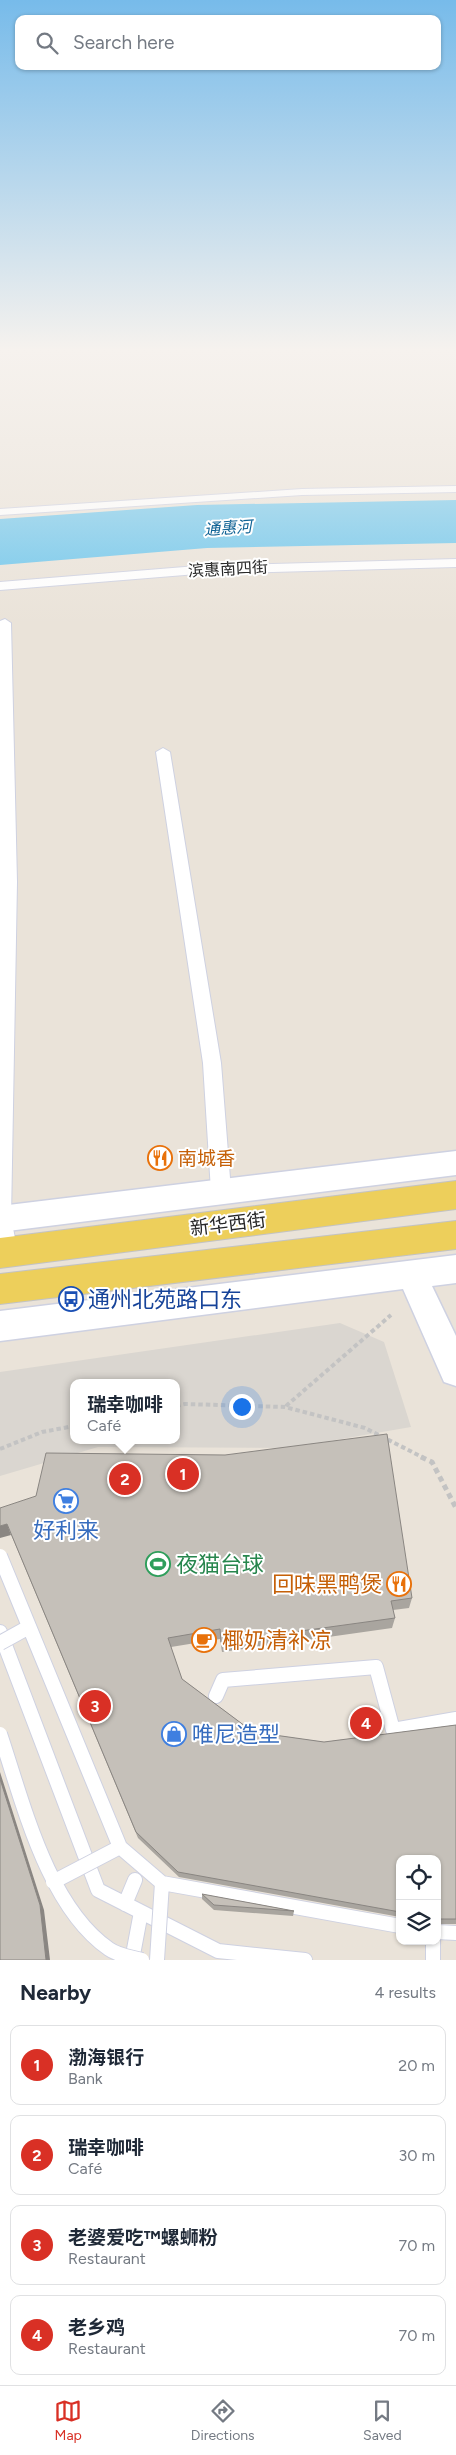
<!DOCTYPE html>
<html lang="en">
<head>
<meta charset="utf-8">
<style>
  :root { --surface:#fff; --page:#f2f2f3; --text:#1f2937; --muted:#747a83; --line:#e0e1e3; --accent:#d93025 }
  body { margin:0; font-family:Figtree,"Noto Sans SC",sans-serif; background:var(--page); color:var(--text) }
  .controls { position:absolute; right:15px; bottom:15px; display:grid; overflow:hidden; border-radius:10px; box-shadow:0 1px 4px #0004 }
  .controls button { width:45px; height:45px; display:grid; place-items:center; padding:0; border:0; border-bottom:1px solid var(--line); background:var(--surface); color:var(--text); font:25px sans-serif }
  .you { position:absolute; left:241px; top:1406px; width:18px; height:18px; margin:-12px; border:4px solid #fff; border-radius:50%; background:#1a73e8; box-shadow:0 0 0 8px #1a73e833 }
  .badge { display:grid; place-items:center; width:32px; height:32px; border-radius:50%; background:var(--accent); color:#fff; font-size:16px; font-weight:700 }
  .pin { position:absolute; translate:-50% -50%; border:2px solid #fff; box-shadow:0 1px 5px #0006 }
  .popup { position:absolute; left:70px; top:1379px; width:110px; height:65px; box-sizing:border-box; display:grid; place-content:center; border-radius:10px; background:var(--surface); filter:drop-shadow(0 1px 4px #0005); font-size:16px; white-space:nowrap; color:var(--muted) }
  .popup b { font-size:19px; color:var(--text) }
  .popup::after { content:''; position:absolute; left:50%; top:100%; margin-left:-10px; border:10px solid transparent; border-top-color:var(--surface) }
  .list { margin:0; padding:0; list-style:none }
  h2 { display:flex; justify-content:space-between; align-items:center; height:65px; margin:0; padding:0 20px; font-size:21px }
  h2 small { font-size:16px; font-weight:400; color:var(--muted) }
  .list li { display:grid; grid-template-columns:32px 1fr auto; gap:15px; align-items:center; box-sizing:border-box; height:80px; margin:0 10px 10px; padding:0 10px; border:1px solid var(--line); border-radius:10px }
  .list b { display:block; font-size:19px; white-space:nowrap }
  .list p { margin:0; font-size:16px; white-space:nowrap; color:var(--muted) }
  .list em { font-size:16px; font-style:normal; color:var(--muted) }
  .icon { flex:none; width:28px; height:28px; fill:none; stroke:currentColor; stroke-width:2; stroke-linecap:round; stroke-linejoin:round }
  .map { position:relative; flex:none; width:456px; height:1960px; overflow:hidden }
  .search { position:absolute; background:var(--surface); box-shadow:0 1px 4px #0004; left:15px; right:15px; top:15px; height:55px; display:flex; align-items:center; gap:12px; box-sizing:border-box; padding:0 18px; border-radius:10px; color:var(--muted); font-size:19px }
  .sheet { height:425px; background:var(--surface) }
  nav { display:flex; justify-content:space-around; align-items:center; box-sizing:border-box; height:70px; border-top:1px solid var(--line); background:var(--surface); font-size:14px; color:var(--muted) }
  nav a { display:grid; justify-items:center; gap:2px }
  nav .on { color:var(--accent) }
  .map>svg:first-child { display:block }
</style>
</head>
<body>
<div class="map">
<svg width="456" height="1960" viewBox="0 0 456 1960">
  <rect width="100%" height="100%" fill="#eae3d9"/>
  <!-- plaza -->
  <path fill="#dad6d0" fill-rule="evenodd" d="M340 1323 384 1342 411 1427 289 1448 98 1447 0 1476V1372ZM74 1383H176V1440H74Z"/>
  <!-- water -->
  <path fill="#6dc6ec" d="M456 500V543L207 548 0 565V519L197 505Z"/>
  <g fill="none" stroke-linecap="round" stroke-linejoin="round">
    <defs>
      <path id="lane" d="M0 1632 98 1890 218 1951 305 1960
        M216 1696 223 1680 376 1667 393 1730 456 1719
        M125 1904 135 1880
        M437 1932 456 1933
        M433 1941V1960
        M132 1960 141 1912"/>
      <path id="street" d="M456 486V492L302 495 0 515V509L302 489Z
        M456 559V567L197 574 0 590V582L197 566Z
        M5 619 11 623 17 882 11 1219 18 1252 15 1259 7 1261 0 1259V621Z
        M163 748 170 752 221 1063 231 1191 228 1197 221 1200 214 1197 211 1191 203 1063 156 752Z"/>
      <path id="secondary" d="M456 1151V1175L0 1232V1206Z
        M456 1255V1283L432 1286 456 1336V1386L444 1382 403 1289 0 1341V1311Z"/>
      <path id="primary" d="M456 1181V1209L0 1268V1238Z
        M456 1221V1249L0 1304V1274Z"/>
    </defs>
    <!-- lane casing -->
    <use href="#lane" stroke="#ced1e1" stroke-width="16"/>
    <!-- street casing -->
    <use href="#street" stroke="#ced1e1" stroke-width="2"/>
    <!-- secondary casing -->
    <use href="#secondary" stroke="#ced1e1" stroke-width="3"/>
    <!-- primary casing -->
    <use href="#primary" stroke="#c3c3c3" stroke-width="2"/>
    <!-- path-far1 -->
    <path stroke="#c3c3c3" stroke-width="4" stroke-dasharray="4.5 3" stroke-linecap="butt" d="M176 1406 185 1404 285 1407 365 1428 424 1458
      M286 1406 391 1315
      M0 1449 42 1432 74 1426"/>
    <!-- path -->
    <path stroke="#c3c3c3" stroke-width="5" stroke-dasharray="5.5 4" stroke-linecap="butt" d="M421 1457 432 1462 456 1508"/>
    <!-- lane -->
    <use href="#lane" stroke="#fff" stroke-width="14"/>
    <!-- street -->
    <use href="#street" fill="#fff" fill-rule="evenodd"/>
    <!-- secondary -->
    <use href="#secondary" fill="#fff" fill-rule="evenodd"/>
    <!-- primary -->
    <use href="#primary" fill="#edcf5b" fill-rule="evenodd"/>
    <defs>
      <path id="lane-bridge" d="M0 1556 120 1847 162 1883 400 1926
        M0 1643 29 1627
        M0 1734C23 1802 47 1906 109 1949 119 1956 131 1957 142 1960
        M53 1882 120 1847
        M157 1960 162 1883"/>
    </defs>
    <!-- lane-bridge casing -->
    <use href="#lane-bridge" stroke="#ced1e1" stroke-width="16" stroke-linecap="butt"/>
    <!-- lane-bridge -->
    <use href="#lane-bridge" stroke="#fff" stroke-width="14"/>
  </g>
  <!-- wall -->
  <path fill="#a9a59f" d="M0 1508 412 1598 409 1608 393 1610 395 1618 392 1628 222 1652 220 1639 171 1647 182 1679 253 1732 324 1742 456 1725V1924H437V1859H400V1917L179 1877 138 1838Z
    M202 1894 294 1911 293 1916 214 1910 202 1899Z"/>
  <!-- shaded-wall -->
  <path fill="#8a8682" d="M7 1524 11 1535 0 1538V1526Z
    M0 1772 44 1910 50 1960H46L0 1779Z"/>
  <!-- building -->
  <path fill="#c5c0b9" stroke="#8a8682" d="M387 1434 412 1598 391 1601 395 1618 221 1642 220 1629 168 1638 182 1679 253 1732 324 1742 456 1725V1919H437V1859H400V1912L178 1872 136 1832 7 1524 0 1526V1508L36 1496 46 1453 225 1455Z
    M0 1779 40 1905 46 1960H0Z
    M202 1894 294 1911 214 1905Z"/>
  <!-- sky -->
  <linearGradient id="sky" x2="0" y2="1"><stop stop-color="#77bbea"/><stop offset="0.56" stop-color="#f6f2ee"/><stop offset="1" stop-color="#f6f2ee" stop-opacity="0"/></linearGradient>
  <rect width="456" height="625" fill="url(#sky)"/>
  <!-- icons -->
  <defs>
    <symbol id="restaurant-ring" viewBox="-11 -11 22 22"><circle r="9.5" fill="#fff" stroke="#e8710a" stroke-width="1.5"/><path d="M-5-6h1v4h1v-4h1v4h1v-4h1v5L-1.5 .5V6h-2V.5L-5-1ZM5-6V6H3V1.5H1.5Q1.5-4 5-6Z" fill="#e8710a"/></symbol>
    <symbol id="bus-ring" viewBox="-11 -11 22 22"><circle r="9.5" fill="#fff" stroke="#1a4fb4" stroke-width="1.5"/><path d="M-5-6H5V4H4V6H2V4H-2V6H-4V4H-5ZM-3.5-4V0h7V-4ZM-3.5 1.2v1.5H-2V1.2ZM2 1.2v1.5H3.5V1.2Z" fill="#1a4fb4"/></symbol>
    <symbol id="supermarket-ring" viewBox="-11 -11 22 22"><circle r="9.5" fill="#fff" stroke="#3f7fe0" stroke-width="1.5"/><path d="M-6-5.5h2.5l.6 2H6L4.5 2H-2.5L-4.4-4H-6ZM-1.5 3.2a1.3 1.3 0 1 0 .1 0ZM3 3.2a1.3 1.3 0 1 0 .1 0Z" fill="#3f7fe0"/></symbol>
    <symbol id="stadium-ring" viewBox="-11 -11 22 22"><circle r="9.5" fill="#fff" stroke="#2e9e5b" stroke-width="1.5"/><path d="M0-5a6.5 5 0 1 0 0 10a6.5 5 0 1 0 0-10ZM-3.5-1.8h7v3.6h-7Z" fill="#2e9e5b"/></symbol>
    <symbol id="cafe-ring" viewBox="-11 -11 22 22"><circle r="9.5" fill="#fff" stroke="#e8710a" stroke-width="1.5"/><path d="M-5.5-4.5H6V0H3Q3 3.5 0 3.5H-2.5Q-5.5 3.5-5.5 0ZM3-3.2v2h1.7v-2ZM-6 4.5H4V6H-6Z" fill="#e8710a"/></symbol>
    <symbol id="shop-ring" viewBox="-11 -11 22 22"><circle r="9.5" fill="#fff" stroke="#3f7fe0" stroke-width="1.5"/><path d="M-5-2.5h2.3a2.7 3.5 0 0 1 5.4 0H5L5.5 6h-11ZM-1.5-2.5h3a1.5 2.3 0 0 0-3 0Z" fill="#3f7fe0"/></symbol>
  </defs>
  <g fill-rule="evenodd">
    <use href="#restaurant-ring" x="146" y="1144" width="28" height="28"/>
    <use href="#bus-ring" x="57" y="1285" width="28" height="28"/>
    <use href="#supermarket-ring" x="52" y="1487" width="28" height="28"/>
    <use href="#stadium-ring" x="144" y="1550" width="28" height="28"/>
    <use href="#restaurant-ring" x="385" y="1570" width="28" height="28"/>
    <use href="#cafe-ring" x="190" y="1626" width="28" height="28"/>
    <use href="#shop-ring" x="160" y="1720" width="28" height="28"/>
  </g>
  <g text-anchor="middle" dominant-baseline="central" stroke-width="4" stroke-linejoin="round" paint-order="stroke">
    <!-- far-water labels -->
    <g font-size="16" font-style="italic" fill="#0f6294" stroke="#fff">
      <text transform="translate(228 528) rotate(-4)">通惠河</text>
    </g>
    <!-- far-street labels -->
    <g font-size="16" fill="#282828" stroke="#fff">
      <text transform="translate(228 569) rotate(-3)">滨惠南四街</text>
    </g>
    <!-- food labels -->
    <g font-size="19" fill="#c56008" stroke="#fff" text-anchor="start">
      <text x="178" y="1158">南城香</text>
    </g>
    <!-- street labels -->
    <g font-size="19" fill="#282828" stroke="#fff">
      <text transform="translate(228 1224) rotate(-7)">新华西街</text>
    </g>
    <!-- near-transit labels -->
    <g font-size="22" fill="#164399" stroke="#fff" text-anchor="start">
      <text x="88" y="1299">通州北苑路口东</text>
    </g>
    <!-- near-shop labels -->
    <g font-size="22" fill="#366cbe" stroke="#fff">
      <text x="66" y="1530">好利来</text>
      <text x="192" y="1734" text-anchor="start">唯尼造型</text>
    </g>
    <!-- near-leisure labels -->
    <g font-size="22" fill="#27864d" stroke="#fff" text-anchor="start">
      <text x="176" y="1564">夜猫台球</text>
    </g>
    <!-- near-food labels -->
    <g font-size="22" fill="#c56008" stroke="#fff" text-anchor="end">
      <text x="382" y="1584">回味黑鸭煲</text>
      <text x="222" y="1640" text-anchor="start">椰奶清补凉</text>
    </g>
  </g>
</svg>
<div class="controls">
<button><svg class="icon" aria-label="locate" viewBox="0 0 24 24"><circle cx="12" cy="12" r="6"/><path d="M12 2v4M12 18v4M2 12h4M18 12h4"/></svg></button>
<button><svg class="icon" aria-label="layers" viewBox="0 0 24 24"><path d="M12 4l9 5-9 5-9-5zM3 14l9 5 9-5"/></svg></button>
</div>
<div class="you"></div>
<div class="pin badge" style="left:183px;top:1474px">1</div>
<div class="pin badge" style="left:125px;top:1479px">2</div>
<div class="popup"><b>瑞幸咖啡</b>Café</div>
<div class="pin badge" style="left:95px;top:1706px">3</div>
<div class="pin badge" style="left:366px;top:1723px">4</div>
<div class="search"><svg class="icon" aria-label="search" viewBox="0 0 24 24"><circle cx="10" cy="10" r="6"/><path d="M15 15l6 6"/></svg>Search here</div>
</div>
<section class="sheet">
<h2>Nearby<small>4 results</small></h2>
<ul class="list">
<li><span class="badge">1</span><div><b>渤海银行</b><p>Bank</p></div><em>20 m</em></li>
<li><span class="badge">2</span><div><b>瑞幸咖啡</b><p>Café</p></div><em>30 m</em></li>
<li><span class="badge">3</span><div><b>老婆爱吃™螺蛳粉</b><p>Restaurant</p></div><em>70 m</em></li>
<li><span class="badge">4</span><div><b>老乡鸡</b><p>Restaurant</p></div><em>70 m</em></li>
</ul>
</section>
<nav>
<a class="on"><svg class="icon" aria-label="map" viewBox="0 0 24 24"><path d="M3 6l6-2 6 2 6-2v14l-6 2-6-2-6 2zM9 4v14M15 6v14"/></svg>Map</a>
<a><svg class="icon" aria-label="directions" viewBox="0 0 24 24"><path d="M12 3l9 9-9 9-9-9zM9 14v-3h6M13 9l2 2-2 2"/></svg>Directions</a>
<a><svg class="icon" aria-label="saved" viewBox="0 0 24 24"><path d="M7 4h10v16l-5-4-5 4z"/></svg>Saved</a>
</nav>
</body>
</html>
